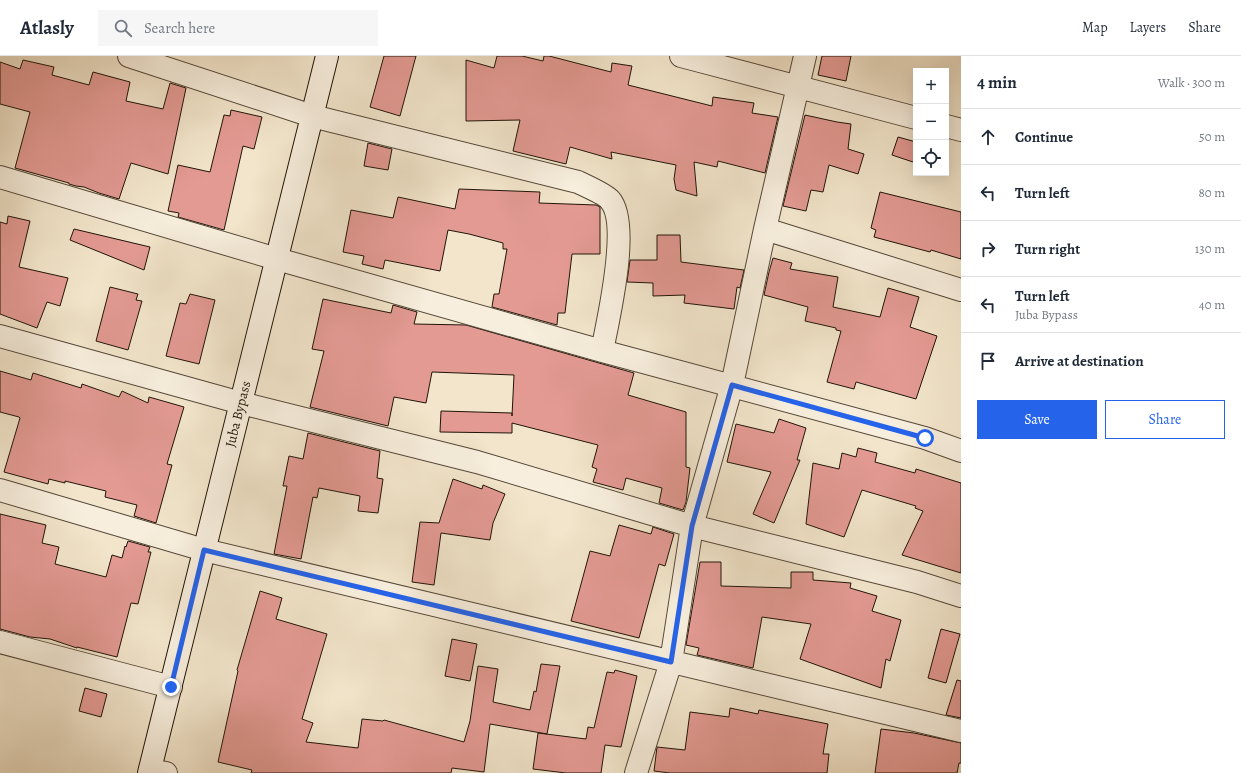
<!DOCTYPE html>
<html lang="en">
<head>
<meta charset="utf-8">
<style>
  :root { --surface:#fff; --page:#f6f6f7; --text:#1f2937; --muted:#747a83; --line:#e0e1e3; --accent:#2563eb }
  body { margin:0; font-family:Alegreya,serif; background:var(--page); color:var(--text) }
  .controls { position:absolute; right:12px; top:12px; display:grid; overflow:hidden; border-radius:0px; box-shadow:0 4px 16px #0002 }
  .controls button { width:36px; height:36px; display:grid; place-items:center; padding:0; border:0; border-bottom:1px solid var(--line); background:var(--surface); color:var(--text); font:20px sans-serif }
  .stop { position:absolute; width:12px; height:12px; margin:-9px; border:3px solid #2563eb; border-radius:50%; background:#fff }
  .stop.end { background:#2563eb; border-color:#fff; box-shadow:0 1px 4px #0008 }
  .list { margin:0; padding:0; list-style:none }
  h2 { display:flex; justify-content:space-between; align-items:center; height:52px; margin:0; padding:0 16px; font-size:17px }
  h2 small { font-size:13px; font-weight:400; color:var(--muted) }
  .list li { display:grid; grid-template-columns:26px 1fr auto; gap:12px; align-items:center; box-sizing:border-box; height:56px; padding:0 16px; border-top:1px solid var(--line) }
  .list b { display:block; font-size:15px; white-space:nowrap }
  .list p { margin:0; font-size:13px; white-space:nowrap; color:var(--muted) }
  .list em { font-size:13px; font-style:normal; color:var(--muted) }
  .actions { display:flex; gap:8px; padding:12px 16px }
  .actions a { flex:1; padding:9px 0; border:1px solid var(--accent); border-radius:0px; text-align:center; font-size:14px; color:var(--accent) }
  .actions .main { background:var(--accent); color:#fff }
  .icon { flex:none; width:22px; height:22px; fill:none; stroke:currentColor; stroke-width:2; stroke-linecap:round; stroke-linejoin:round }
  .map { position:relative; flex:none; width:961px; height:717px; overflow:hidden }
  header { display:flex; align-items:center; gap:24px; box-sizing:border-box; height:56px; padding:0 20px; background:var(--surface); border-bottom:1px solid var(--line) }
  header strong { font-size:19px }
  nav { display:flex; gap:22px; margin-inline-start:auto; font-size:14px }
  .search { width:280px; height:36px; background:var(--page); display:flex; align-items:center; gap:10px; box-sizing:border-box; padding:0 14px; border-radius:0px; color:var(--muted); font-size:15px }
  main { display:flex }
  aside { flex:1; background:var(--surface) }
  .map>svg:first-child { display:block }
</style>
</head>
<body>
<header>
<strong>Atlasly</strong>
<div class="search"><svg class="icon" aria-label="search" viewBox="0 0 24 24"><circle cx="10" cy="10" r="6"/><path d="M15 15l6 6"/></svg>Search here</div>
<nav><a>Map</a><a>Layers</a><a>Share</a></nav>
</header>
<main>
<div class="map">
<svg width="961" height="717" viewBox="0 0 961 717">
  <rect width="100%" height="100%" fill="#f2e5cb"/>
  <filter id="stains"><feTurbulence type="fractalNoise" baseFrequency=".005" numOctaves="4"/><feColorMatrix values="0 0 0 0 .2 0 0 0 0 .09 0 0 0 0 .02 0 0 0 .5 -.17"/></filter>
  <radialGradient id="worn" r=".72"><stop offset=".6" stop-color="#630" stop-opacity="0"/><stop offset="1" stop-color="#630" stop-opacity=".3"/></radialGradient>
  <!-- building -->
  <path fill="#e39a93" stroke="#211408" d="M384 0H416L400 60 370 51Z
    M497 0H522L543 5 544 0H549L611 16 612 7 632 10 628 29 712 50 713 41 754 47 752 57 778 61 765 117 718 105 717 111 694 106 697 140 676 134 674 123 676 109 611 96 612 103 570 91 566 108 513 95 520 64 466 65V4L494 12Z
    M822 0H851L846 25 818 19Z
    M23 4 54 11 52 19 89 29 93 16 130 26 126 45 163 53 170 27 186 32 168 118 131 107 119 143 99 137 84 131 76 130 69 128V127L15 112 30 56 0 48V6L20 13Z
    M231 54 262 61 254 93 243 90 224 174 178 161 179 157 168 155 178 109 210 116 224 59 230 60Z
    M805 59 837 66 851 68 848 93 864 98 858 118 829 109 823 136 811 134 806 155 783 150Z
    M898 81 916 86V107L892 99Z
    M368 87 392 93 388 114 364 110Z
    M459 133 540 136 539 147 596 149 600 151V198H572L565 257H558L557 269 492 251 494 238H499L507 193H503V187L469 178 448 174 440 215 385 204 383 213 362 208 364 200 343 196 351 154 393 162 398 141 455 153Z
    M880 136 961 156V203L931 194 930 196 874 181 876 174 871 172Z
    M8 160 30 165 19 211 68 222 60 250 47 246 37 272 0 258V166L7 168Z
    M74 173 150 191 144 214 70 184Z
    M657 179H680L681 206 744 214 740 232 737 231 734 253 684 247 685 239 653 240V227L627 226 630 204H657Z
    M773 202 792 207 790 213 838 221 833 251 880 261 888 232 919 241 910 271 937 280 916 343 856 326 854 333 827 326 841 275 836 274V272L805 265 808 251 764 239 769 216Z
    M110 231 138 238 136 244 142 245 128 294 96 285Z
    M190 238 215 244 199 308 166 300 180 247 186 248Z
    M323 243 391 257 393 249 417 256 414 268 466 269 634 317 628 339 686 356V411L690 412 686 446 683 454 659 447 662 432 626 422 623 434 593 426 597 413 592 411 598 389 512 367V377L440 376 441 355 512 357V360L514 319 432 316 426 347 394 341 388 370 310 351 324 295 312 293Z
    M0 315 31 324 33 317 81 332 82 328 119 341 122 335 148 347 149 341 184 351 167 408 172 409 156 467 134 460 137 449 105 441 106 435 65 425V427L49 423 48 428 4 416 20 362 19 361 0 356Z
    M779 363 806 372 797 404H800L774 467 753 458 771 416 727 406 736 368 774 377Z
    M308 377 380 395 377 422 383 423 378 457 358 455 360 440 319 432 317 442 313 441 301 503 274 498 287 430H283L289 400 303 403Z
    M858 392 877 397 875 406 915 417 916 413 961 427V517L902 499 923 455 915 452 916 450 862 434 844 481 806 468 813 407 839 413 842 397 856 401Z
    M453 423 482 433 483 429 505 438 493 467 490 484 441 477 434 529 412 526 420 466 439 467Z
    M0 458 46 469 42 487 59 491 55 508 106 521 112 499 122 502 125 490 126 491 128 485 150 491 148 496H151L138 548 131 547 117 601 77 591V592L50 583 30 581 0 573Z
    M619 469 651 478 653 471 674 478 665 510 659 508 639 582 571 565 590 495 610 500Z
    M700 506H721V530L791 532V516H813V524L851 527 850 532 877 540 872 555 901 564 890 605 886 603 881 632 800 603 811 568 762 561 753 612 697 599 699 592 686 589Z
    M260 535 282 542 276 563 327 578 302 663 313 667 306 686 358 692 362 663 383 665 384 664 464 686 470 665 478 610 498 613 493 646 530 654 534 635 536 636 541 608 560 610 547 678 490 668 484 716 452 712 451 717H251L252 714 218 706 238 615 237 614Z
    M941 573 960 578 946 627 928 622Z
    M452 583 477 588 470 625 445 620Z
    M615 614 637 620 621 691 605 689 601 717H566L533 713 538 677 586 683 588 671 594 672 607 616 614 617Z
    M957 624 961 625V662L946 659Z
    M85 632 107 638 101 661 79 655Z
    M730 652 758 658 759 654 828 668 823 698H829L827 717H670L654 715 657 691 685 694 690 656 729 661Z
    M881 673 914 677 961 687V707H959L957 717H875Z"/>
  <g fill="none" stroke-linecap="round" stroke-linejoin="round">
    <defs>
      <path id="minor" d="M129 0 312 60 578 126C586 130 605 138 610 144 631 168 608 264 602 295
        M681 0 916 62
        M946 70 961 74
        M0 121 277 203 602 295 925 382 961 395
        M765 173 961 234
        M0 280 241 347 477 406 692 470 917 526 961 540
        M0 434 204 494 961 675
        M0 586 171 631
        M150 714 166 717
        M636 717 671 606 692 470 732 329 765 173 805 0"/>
      <path id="secondary" d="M149 717 327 0"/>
    </defs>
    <!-- minor casing -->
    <use href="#minor" stroke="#554839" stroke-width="24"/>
    <!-- secondary casing -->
    <use href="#secondary" stroke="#211408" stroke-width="24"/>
    <!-- minor -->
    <use href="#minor" stroke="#f7eedd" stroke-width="22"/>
    <!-- secondary -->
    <use href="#secondary" stroke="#f7eedd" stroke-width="22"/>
  </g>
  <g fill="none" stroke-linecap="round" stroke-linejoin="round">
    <!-- route -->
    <path stroke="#2563eb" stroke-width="5" d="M171 631 204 494 671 606 692 470 732 329 925 382"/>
  </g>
  <g text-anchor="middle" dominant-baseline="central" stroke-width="4" stroke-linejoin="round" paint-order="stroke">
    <!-- street labels -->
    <g font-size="14" fill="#211408" stroke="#f7eedd">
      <text transform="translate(238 358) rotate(-76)">Juba Bypass</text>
    </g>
  </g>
  <rect width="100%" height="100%" filter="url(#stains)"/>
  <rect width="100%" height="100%" fill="url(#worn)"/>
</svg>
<div class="controls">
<button>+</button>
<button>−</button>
<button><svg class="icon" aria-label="locate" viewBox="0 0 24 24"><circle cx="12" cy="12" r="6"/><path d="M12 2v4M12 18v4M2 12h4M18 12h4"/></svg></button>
</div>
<div class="stop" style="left:925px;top:382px"></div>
<div class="stop end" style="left:171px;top:631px"></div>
</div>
<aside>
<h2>4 min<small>Walk · 300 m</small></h2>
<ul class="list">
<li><svg class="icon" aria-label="ahead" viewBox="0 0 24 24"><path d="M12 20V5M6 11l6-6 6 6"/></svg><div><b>Continue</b></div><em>50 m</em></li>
<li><svg class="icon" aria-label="left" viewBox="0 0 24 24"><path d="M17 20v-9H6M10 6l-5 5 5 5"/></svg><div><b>Turn left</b></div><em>80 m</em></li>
<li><svg class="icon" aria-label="right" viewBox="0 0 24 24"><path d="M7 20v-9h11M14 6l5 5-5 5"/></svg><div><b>Turn right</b></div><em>130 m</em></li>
<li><svg class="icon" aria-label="left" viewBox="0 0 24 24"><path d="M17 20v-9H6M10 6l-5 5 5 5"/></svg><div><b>Turn left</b><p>Juba Bypass</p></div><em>40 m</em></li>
<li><svg class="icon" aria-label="arrive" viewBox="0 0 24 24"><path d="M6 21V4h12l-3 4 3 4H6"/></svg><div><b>Arrive at destination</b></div></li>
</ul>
<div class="actions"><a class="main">Save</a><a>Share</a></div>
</aside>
</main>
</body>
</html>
